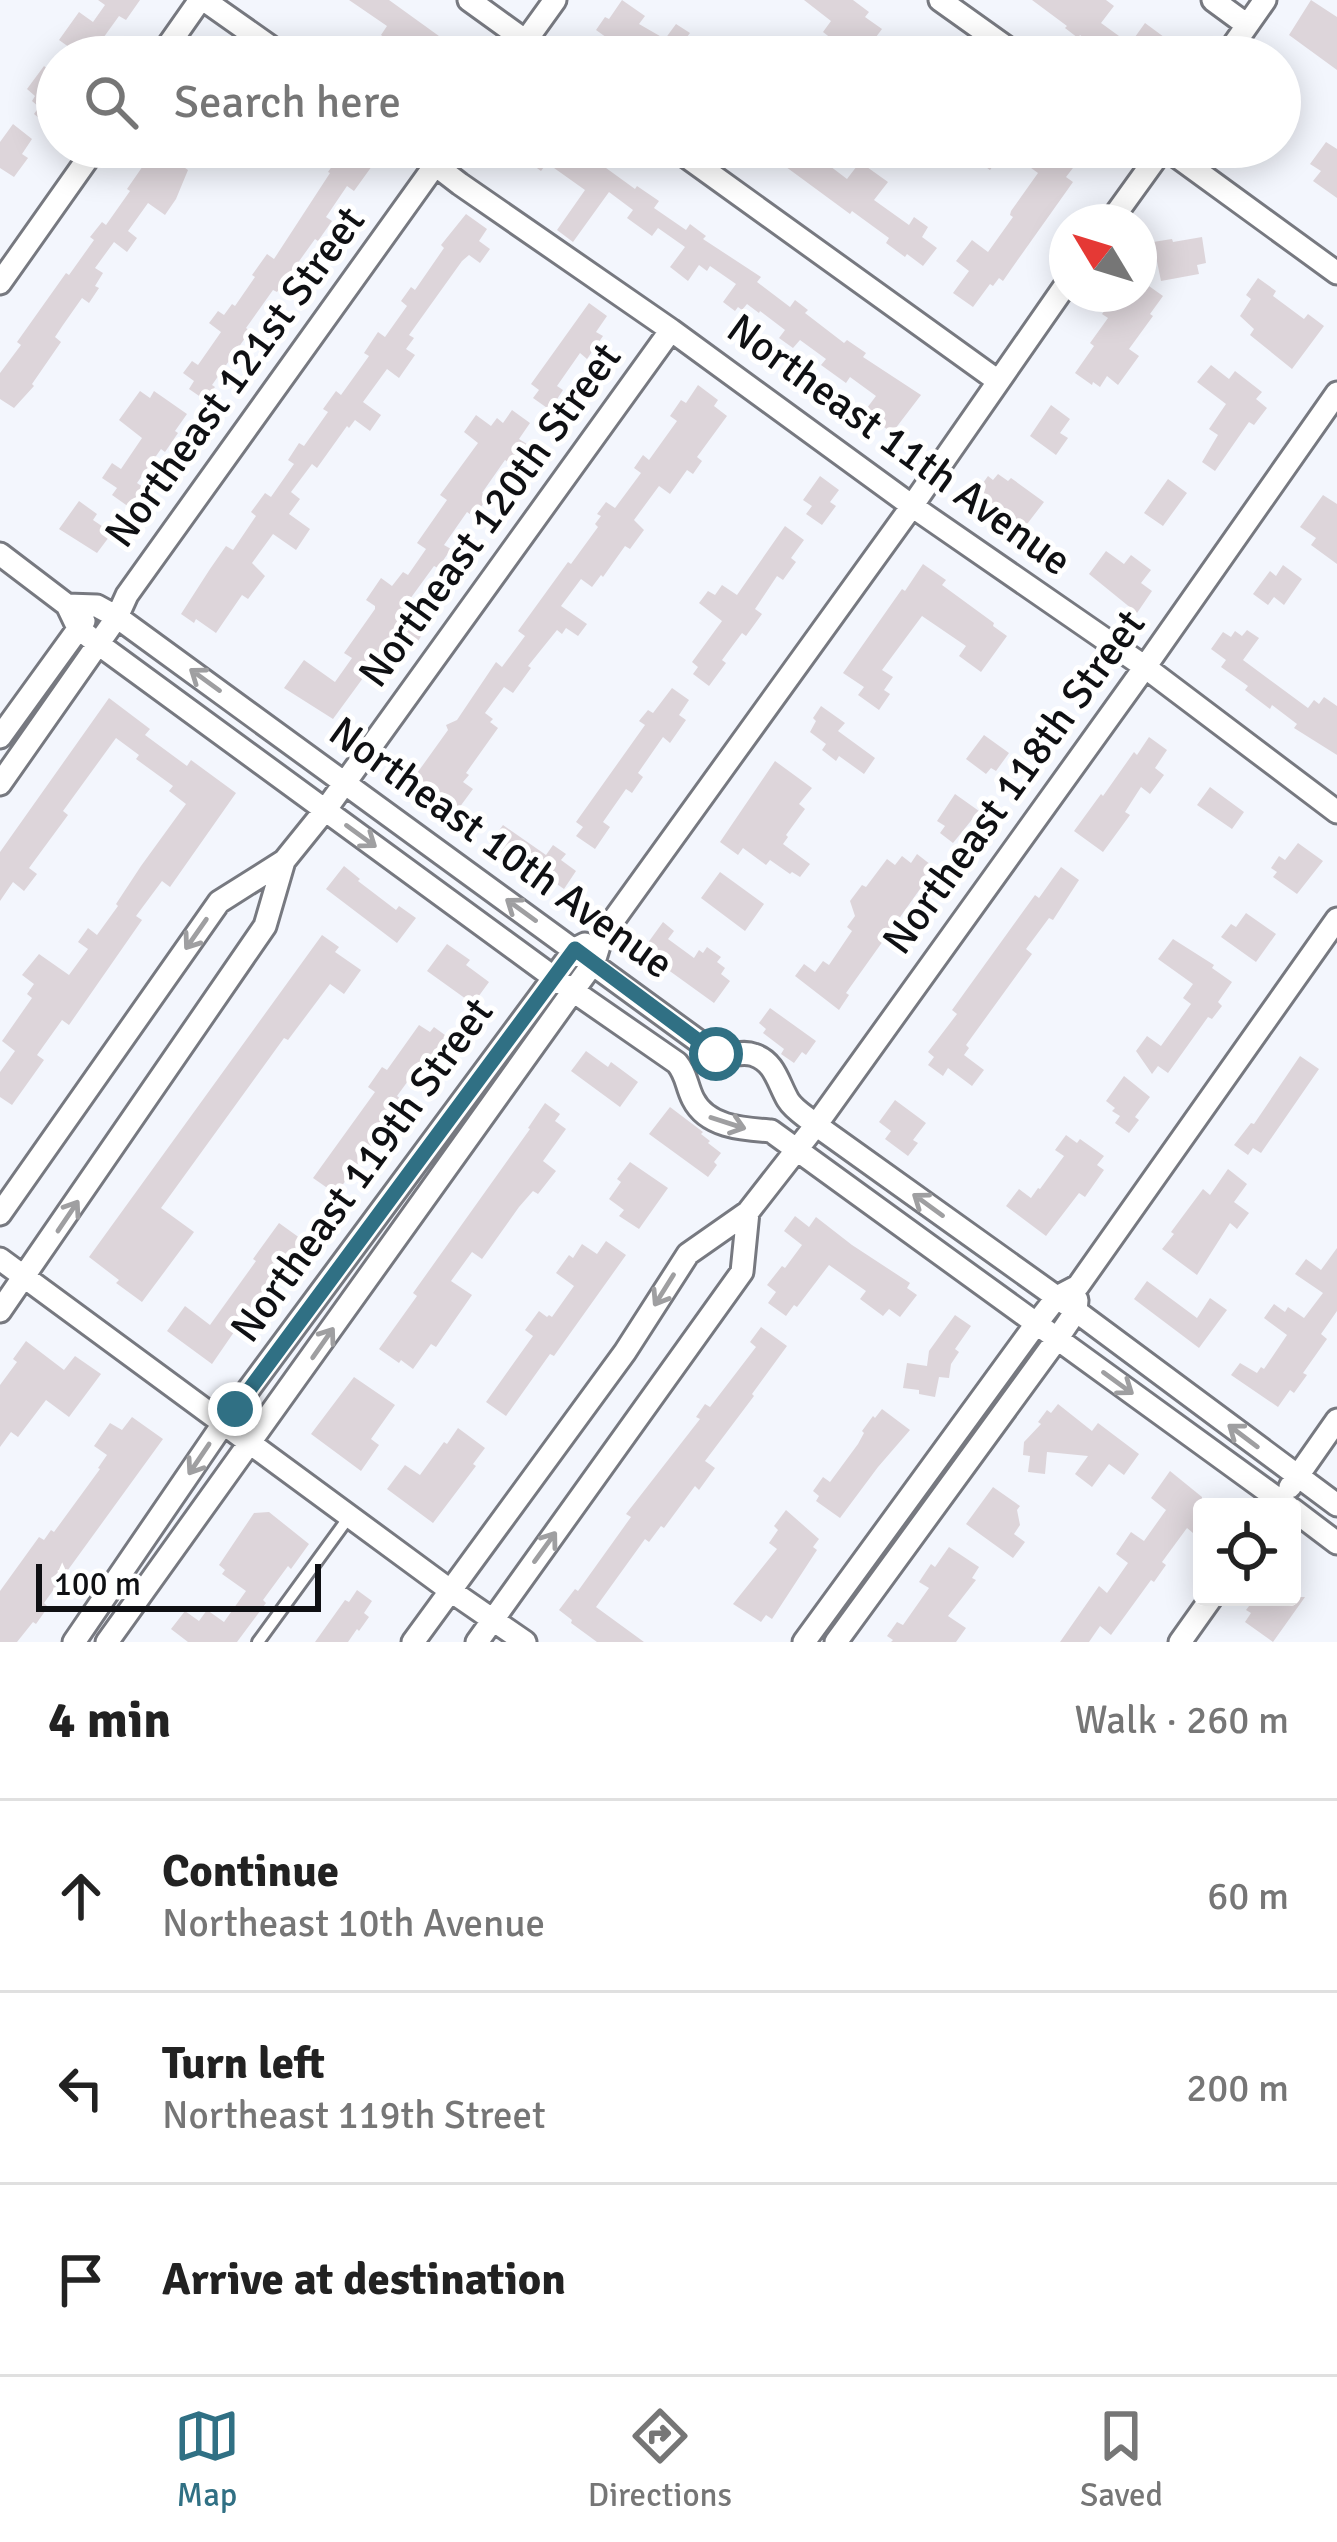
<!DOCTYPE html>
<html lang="en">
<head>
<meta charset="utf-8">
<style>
  :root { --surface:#fff; --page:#f2f2f2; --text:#222; --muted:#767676; --line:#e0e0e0; --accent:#307084 }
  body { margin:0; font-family:Signika,sans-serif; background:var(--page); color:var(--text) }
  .controls { position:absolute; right:36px; bottom:36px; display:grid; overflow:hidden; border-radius:12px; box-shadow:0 6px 30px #0003 }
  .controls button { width:108px; height:108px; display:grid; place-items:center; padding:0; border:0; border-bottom:3px solid var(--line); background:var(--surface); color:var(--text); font:60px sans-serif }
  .compass { position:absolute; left:1049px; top:204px; width:108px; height:108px; border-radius:50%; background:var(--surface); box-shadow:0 6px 30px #0003; rotate:308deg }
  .scale { position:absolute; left:36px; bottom:30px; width:285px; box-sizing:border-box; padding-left:12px; border:6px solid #0f1013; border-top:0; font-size:33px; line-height:42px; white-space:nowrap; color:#0f1013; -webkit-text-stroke:9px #fff; paint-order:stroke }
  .stop { position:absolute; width:36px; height:36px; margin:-27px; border:9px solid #307084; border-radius:50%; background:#fff }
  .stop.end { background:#307084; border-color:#fff; box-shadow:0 3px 12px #0008 }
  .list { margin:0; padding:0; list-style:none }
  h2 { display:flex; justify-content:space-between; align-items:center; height:156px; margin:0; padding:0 48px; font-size:51px }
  h2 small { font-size:39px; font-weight:400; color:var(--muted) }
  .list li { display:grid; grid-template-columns:78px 1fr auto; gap:36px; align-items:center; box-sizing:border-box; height:192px; padding:0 48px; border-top:3px solid var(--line) }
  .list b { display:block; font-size:45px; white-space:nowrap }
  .list p { margin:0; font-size:39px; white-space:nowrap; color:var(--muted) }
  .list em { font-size:39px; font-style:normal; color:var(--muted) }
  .icon { flex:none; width:66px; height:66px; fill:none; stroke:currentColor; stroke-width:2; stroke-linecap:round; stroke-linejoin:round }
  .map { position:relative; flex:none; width:1337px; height:1642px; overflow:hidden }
  .search { position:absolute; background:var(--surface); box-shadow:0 6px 30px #0003; left:36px; right:36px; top:36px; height:132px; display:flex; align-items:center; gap:30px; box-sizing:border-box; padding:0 42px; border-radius:66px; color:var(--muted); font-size:45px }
  .sheet { height:732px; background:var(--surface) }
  nav { display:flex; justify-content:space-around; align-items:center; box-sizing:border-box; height:168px; border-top:3px solid var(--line); background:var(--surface); font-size:33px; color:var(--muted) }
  nav a { display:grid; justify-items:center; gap:6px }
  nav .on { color:var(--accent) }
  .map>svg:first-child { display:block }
</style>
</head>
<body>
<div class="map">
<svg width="1337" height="1642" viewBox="0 0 1337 1642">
  <rect width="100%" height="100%" fill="#f3f6fd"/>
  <!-- building -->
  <path fill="#ddd5da" d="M98 0H140L126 20 119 16 96 48 107 57H83L59 40 79 12 93 22 105 5Z
    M349 0H389L468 57H411L381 35 387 26Z
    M622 0 645 16 639 24 665 39 676 24 690 33 681 45 698 57H629L609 43 610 40 596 30 605 17 609 19Z
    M804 0H853L869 12 865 17 882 29 876 37 884 43 874 57H849L838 49 841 46 823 32 831 21Z
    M1032 0H1106L1114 6 1101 23 1130 44 1145 23 1191 57H1110L1080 35 1078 38 1065 28 1067 26Z
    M1311 0 1337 17V70L1289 35Z
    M44 66 57 76V115L49 126 34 114 39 107 32 101 35 96 27 89Z
    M13 124 32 139 22 154 28 158 14 177 0 168V142Z
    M1326 142 1337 149V198L1313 181 1321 171 1310 164Z
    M315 147H376L365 161 372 166 354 191 347 186 326 217 332 221 318 241 315 239 277 292 273 290 246 328 250 331 212 385 215 387 205 400 189 389 194 381 183 373 192 361 198 365 221 332 209 323 218 311 224 315 232 304 235 306 255 277 252 275 267 254 274 259 330 173 328 172 335 162Z
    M508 147H591L600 153 595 160 635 189 637 186 659 201 654 208 686 230 690 224 706 236 703 239 761 277 757 282 790 307 795 300 808 310 805 313 844 343 847 340 866 353 863 357 921 395 892 433 864 412 876 396 850 377 846 383 821 365 826 359 800 340 793 348 779 338 785 330 760 311 759 313 747 304 742 310 738 307 735 311 723 302 736 284 710 266 707 271 699 265 688 281 670 267 685 247 658 228 652 236 627 218 633 210 609 192 573 242 557 230 585 190 547 163 541 171Z
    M759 147H832L822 160 847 179 860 162 888 182 874 200 909 225 914 217 928 227 922 237 937 248 923 266 907 254 905 257 886 243 889 238 852 211 850 214Z
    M981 147H1052L1076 164 1066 177 1073 182 1012 268 1003 281 999 278 993 286 990 284 973 307 953 293 969 271 956 261 972 240 988 252 1013 217 1010 215 1011 211 1038 173 1005 149 990 170 973 158Z
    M162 152 188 170 176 199 165 215 148 203 128 231 137 238 127 252 114 242 95 268 103 273 95 286 99 288 89 303 82 298 63 325 55 337 61 342 32 384 34 386 14 408 0 399V373L21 345 17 342 66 273 69 275 94 240 90 237 102 222 106 225 130 191 127 189 145 163 151 168Z
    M466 214 487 229 479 241 490 249 480 263 469 255 462 261 409 335 414 338 406 349 415 355 399 378 387 369 363 402 381 415 370 431 355 420 349 428 347 426 317 468 312 464 291 492 300 499 289 514 310 529 296 550 273 534 252 563 265 576 248 599 242 595 216 633 196 619 194 623 181 614 210 569 226 546 233 550 256 516 251 512 265 493 271 497 294 464 288 460 299 443 304 446 328 412 323 409 336 391 341 395 369 356 364 353 378 332 385 337 407 306 401 301 411 287 415 290 444 248 441 245Z
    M1202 237 1206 263 1197 265 1199 274 1161 281 1153 242 1172 239 1173 242Z
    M1258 278 1276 291 1273 296 1304 319 1308 314 1324 326 1292 369 1250 335 1254 329 1240 316 1251 299 1246 295Z
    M1139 279 1163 296 1150 314 1153 316 1129 349 1139 356 1118 385 1107 376 1100 387 1093 382 1092 385 1075 373 1094 346 1090 343 1108 318 1102 314 1112 301 1119 305 1127 294H1139Z
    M589 303 607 316 596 332 603 336 587 359 580 353 557 386 563 390 550 410 533 398 539 390 531 384Z
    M1211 365 1229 379 1235 371 1262 392 1256 399 1267 408 1254 425 1249 422 1215 471 1202 462 1218 435 1209 429 1226 404 1197 382Z
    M698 385 718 400 714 406 727 416 697 457 702 461 693 474 687 470 670 494 659 486 634 520 644 530 630 549 625 546 603 577 601 575 592 587 581 579 561 606 587 624 578 636 566 628 562 634 557 630 528 666 531 668 513 693 504 687 485 713 493 719 490 722 498 728 466 773 469 775 463 782 473 789 459 808 447 800 442 807 410 783 448 730 446 725 457 720 496 662 502 667 525 636 518 631 568 562 571 564 598 527 595 524 601 516 597 514 606 502 615 508 641 473 634 468 643 455 649 460 677 421 670 416 681 400 686 403Z
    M140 391 150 398 154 391 187 414 175 431 178 433 165 452 161 449 137 483 143 487 129 507 112 495 117 488 102 478 112 463 121 469 142 438 119 420Z
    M1051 405 1070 419 1060 433 1068 438 1056 455 1030 436Z
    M512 410 530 423 519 439 527 444 512 465 505 460 482 493 488 497 474 517 467 512 444 545 451 549 438 568 434 566 410 599 417 604 410 613 428 626 418 641 399 627 378 659 382 662 368 682 363 678 333 719 284 688 304 660 335 682 352 658 344 653 375 609V606L366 600 381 578 392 586 403 572 408 575 426 549 417 543 447 500 440 495 478 443 464 432 476 415 491 426 497 418 503 423Z
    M998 474 1008 481 1011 478 1044 502 1024 528 975 494 988 476 993 480Z
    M820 476 839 490 830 502 836 506 822 525 806 514 812 506 803 500Z
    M1168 479 1187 493 1163 526 1144 513Z
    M1323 495 1337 504V564L1311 545 1316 538 1300 527Z
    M79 501 97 514 93 520 112 533 97 553 59 529Z
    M785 526 804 540 791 558 796 562 783 580 777 576 755 609 762 614 746 636 742 633 722 660 726 663 709 686 693 674 698 667 692 662 722 621 699 603 708 591 715 595 722 585 737 595Z
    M1106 551 1124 564 1131 555 1151 570 1141 583 1152 591 1137 613 1089 574Z
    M923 564 946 580 942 585 994 623 993 626 1007 636 981 672 959 656 966 646 922 616 882 670 893 677 884 690 890 694 879 710 858 695 864 687 843 673 902 589 905 591Z
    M1283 565 1302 579 1284 605 1274 597 1268 605 1253 594 1270 571 1276 576Z
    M1247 630 1259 638 1243 660 1308 708 1314 700 1319 704 1324 697 1337 706V755L1294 728 1297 724 1272 705 1270 709 1245 690 1248 686 1221 667 1226 660 1211 649 1223 632 1231 637 1235 631 1242 636Z
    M672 688 689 700 679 715 686 720 670 743 663 737 638 773 643 777 632 793 626 789 603 822 610 827 595 849 576 836 583 827 576 822 645 725 639 721 648 710 653 713Z
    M109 698 150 729 145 735 187 766 191 760 236 793 170 887 162 881 136 916 142 920 69 1025 62 1020 37 1055 44 1060 12 1105 0 1097V1072L15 1051 2 1041 32 998 27 994 34 984 22 975 39 954 69 975 88 949 78 942 88 928 97 935 118 906 116 904 141 866 186 804 169 791 173 786 136 759 139 755 116 738 63 811 68 815 29 868 37 874 24 891 13 882 0 901V852Z
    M821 706 845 723 838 731 875 758 864 774 839 756 836 761 822 750 826 744 810 732 816 721 813 718Z
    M984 735 1009 753 996 771 991 768 986 774 966 759Z
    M1149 737 1167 750 1155 768 1164 775 1150 794 1141 787 1125 812 1130 815 1103 852 1074 831 1101 794 1103 796 1134 752 1137 755Z
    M775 761 812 788 799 804 805 809 786 835 788 837 783 844 810 864 800 877 792 872 790 874 770 860 766 865 743 848 738 855 720 842Z
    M1210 787 1244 812 1232 829 1197 805Z
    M955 794 979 811 953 843 940 833 945 826 937 821Z
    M503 825 546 855 553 845 566 854 561 860 576 871 564 889 541 873 539 876 519 862 518 864 489 844Z
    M1298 843 1323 861 1297 894 1273 877 1277 872 1271 868 1279 856 1285 860Z
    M917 854 935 868 846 993 849 995 839 1010 795 976 804 964 815 972 823 961 829 965 852 931 847 927 855 916 850 901 862 885 866 887 887 859 895 865 902 856 911 863Z
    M344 866 360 879 358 881 396 910 399 906 416 918 397 943 326 889Z
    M1061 867 1079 880 1053 920 1049 918 1026 949 1032 954 966 1045 969 1048 964 1055 984 1070 972 1086 948 1068 943 1076 928 1065 934 1057 928 1052 957 1014 952 1010 1035 895 1039 898Z
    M720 872 764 904 745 931 701 898Z
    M1246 913 1276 934 1256 962 1221 937 1231 924 1236 927Z
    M663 922 674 931 668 939 694 958 699 950 703 953 707 947 721 957 717 962 725 968 721 974 730 981 714 1003 642 951Z
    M322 935 339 947 335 952 361 970 344 994 330 984 288 1040 284 1038 161 1208 194 1232 142 1302 116 1283 119 1280 89 1257Z
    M1173 939 1214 965 1212 968 1232 982 1218 1002 1222 1006 1212 1019 1208 1017 1168 1073 1158 1066 1152 1074 1136 1051 1147 1036 1161 1046 1191 1004 1183 998 1193 984 1158 959Z
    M447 944 470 960 466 965 489 982 473 1004 427 971Z
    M770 1008 816 1041 806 1055 802 1052 794 1063 781 1054 784 1049 763 1033 766 1029 759 1023Z
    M419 1025 430 1032 434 1027 449 1038 429 1063 424 1059 397 1096 403 1101 336 1194 313 1178 375 1092 368 1087 382 1067 387 1070Z
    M586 1051 608 1067 611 1062 638 1082 620 1107 571 1071Z
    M1300 1056 1319 1069 1261 1153 1253 1148 1248 1155 1234 1145 1251 1123 1254 1124Z
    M1124 1076 1150 1097 1135 1117 1139 1120 1129 1133 1115 1123 1120 1116 1112 1111 1115 1108 1106 1101Z
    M895 1100 926 1123 913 1140 918 1143 908 1156 885 1139 891 1131 879 1122Z
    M545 1103 560 1114 555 1121 566 1129 543 1161 556 1171 538 1194 533 1191 519 1207 482 1259 472 1252 451 1281 472 1295 436 1347 431 1344 413 1369 401 1360 399 1363 379 1349 417 1296 413 1293 530 1129 528 1128Z
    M670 1107 703 1132 701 1134 710 1141 708 1143 721 1153 714 1162 717 1165 708 1177 649 1134Z
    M1066 1135 1077 1143 1080 1139 1104 1156 1097 1165 1104 1170 1085 1197 1079 1193 1046 1236 1006 1206 1019 1189 1031 1198 1038 1188 1040 1189 1064 1156 1055 1150Z
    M630 1162 668 1188 639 1229 619 1216 624 1210 609 1199 621 1182 617 1179Z
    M1228 1169 1247 1184 1234 1202 1249 1213 1237 1229 1230 1223 1197 1275 1162 1249 1174 1234 1171 1232 1203 1189 1210 1195Z
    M795 1216 809 1227 816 1217 852 1245 910 1283 907 1288 917 1295 900 1317 889 1309 883 1316 860 1299 866 1291 829 1265 797 1307 794 1305 786 1316 768 1303 776 1292 767 1285 782 1266 785 1268 802 1245 784 1231Z
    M279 1223 304 1241 247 1317 245 1316 212 1364 167 1331 185 1306 210 1325 256 1261 253 1259Z
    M606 1241 626 1255 554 1356 550 1354 506 1416 486 1402 533 1336 525 1330 539 1311 547 1317 549 1315 552 1317 574 1286 556 1273 569 1255 573 1258 582 1244 597 1254Z
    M1337 1248V1311L1321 1334 1327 1339 1303 1373 1307 1375 1294 1393 1290 1390 1278 1407 1231 1375 1240 1363 1257 1373 1261 1367 1264 1369 1287 1335 1264 1318 1274 1304 1285 1312 1288 1307 1304 1318 1323 1293 1295 1274 1306 1259 1321 1270Z
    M1147 1281 1197 1318 1210 1298 1227 1310 1199 1348 1134 1299Z
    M955 1315 971 1326 955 1349 959 1352 951 1364 949 1378 939 1377 935 1397 919 1394V1390L903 1388 907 1363 927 1366 929 1351Z
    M761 1327 787 1346 752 1394 754 1396 705 1461 715 1468 699 1490 695 1486 664 1528 661 1526 649 1542 645 1539 596 1607 644 1642H597L571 1623 572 1620 559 1610 575 1589 578 1591 631 1517 626 1514 700 1419 696 1417 705 1404 710 1407 756 1347 750 1342Z
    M26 1341 64 1370 75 1356 101 1374 69 1417 46 1400 18 1437 11 1432 0 1447V1385L17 1362 13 1359Z
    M354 1377 395 1405 371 1439 379 1445 361 1471 311 1434Z
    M1058 1404 1092 1431 1098 1423 1139 1454 1124 1475 1109 1464 1092 1487 1075 1474 1088 1456 1047 1452 1045 1474 1028 1472 1030 1456 1023 1455 1024 1442 1041 1424 1038 1422 1047 1410 1051 1413Z
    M882 1409 910 1430 878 1467 840 1518 816 1501 819 1496 813 1491 823 1477 830 1482 858 1444 864 1433 862 1431 873 1416 875 1418Z
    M132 1417 163 1439 44 1603 48 1607 36 1624 33 1622 17 1642H0V1591L39 1537 44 1540 51 1530 54 1532 100 1469 98 1468 107 1455 94 1446 110 1423 122 1430Z
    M458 1428 485 1448 473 1464 476 1466 433 1523 387 1489 405 1465 420 1475 444 1442 447 1444Z
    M1170 1471 1202 1497V1521L1193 1533 1187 1528 1162 1562 1166 1565 1154 1582 1151 1580 1111 1635 1100 1626 1089 1642H1060L1099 1586 1107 1593 1128 1563 1116 1554 1131 1532 1144 1541 1166 1510 1151 1498Z
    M993 1487 1020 1506 1017 1510 1020 1525 1014 1534 1025 1542 1013 1558 966 1524Z
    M786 1510 819 1539 813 1547 817 1550 772 1619 766 1615 761 1622 733 1604 777 1549 769 1543 778 1530 774 1526Z
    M269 1512 309 1544 291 1569 288 1566 263 1600 266 1603 237 1642H188L171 1629 185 1611 199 1621 207 1610 224 1622 246 1591 222 1574 225 1570 219 1565 254 1513Z
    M949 1547 979 1567 972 1578 976 1580 948 1616 966 1628 956 1642H891L893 1640 887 1636 897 1622 903 1625 929 1588 919 1582 931 1564 935 1567Z
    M357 1590 372 1601 364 1613 369 1617 359 1631 357 1629 348 1642H315L345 1600 349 1602Z
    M1256 1597H1305L1273 1642 1245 1622 1251 1613 1246 1610Z"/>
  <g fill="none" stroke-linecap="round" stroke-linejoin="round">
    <defs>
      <path id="service" d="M258 1642 349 1517"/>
      <path id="minor" d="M204 0 285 57
        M469 0 548 57
        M940 0 1020 57
        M1213 0 1247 25
        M160 57 200 0
        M514 57 555 0
        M1225 57 1265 0
        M412 147 460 184 671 330 912 506 1145 667 1337 812
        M673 147 998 381
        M1164 147 1337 273
        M1110 222 1164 147
        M0 283 96 147
        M0 554 67 605 78 628 97 643 553 977 677 1063C687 1075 686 1085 693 1099 707 1127 742 1129 771 1131L1289 1507
        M67 605 97 606 117 617 716 1054C730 1058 741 1050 754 1055 775 1062 778 1083 788 1100 794 1110 807 1117 816 1125L1076 1311 1337 1505
        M0 737 84 621
        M0 784 117 617 127 595 448 147
        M0 1214 219 902 284 861 326 809 671 330
        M0 1259 451 1591 525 1642
        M0 1311 265 926 284 861
        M1290 1487 1337 1420
        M1292 1509 1337 1543
        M74 1642 223 1424 575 949 585 944
        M107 1642 573 991 594 962 602 936 912 506 1067 283
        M413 1642 625 1352 688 1254 748 1212 816 1125 1145 667 1337 393
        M477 1642 742 1272 748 1212
        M804 1642 1036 1324 1057 1297 1078 1286 1337 919
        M836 1642 1057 1339 1076 1311 1077 1300
        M1180 1642 1212 1597"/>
    </defs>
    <!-- service casing -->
    <use href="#service" stroke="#777980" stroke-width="16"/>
    <!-- minor casing -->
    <use href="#minor" stroke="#777980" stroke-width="27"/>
    <!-- service -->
    <use href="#service" stroke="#fff" stroke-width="10"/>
    <!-- minor -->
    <use href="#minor" stroke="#fff" stroke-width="21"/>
  </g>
  <!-- one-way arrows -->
  <defs><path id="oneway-shaft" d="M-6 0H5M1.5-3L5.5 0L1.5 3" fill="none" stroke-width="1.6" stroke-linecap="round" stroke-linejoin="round" transform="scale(3)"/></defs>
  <g stroke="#9f9fa1">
    <use href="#oneway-shaft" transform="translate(205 680) rotate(-144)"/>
    <use href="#oneway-shaft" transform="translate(361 836) rotate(36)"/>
    <use href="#oneway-shaft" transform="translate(521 910) rotate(-144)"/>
    <use href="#oneway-shaft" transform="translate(196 934) rotate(125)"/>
    <use href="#oneway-shaft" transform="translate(728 1123) rotate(18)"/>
    <use href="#oneway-shaft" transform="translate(928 1205) rotate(-144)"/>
    <use href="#oneway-shaft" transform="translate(68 1216) rotate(-56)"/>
    <use href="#oneway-shaft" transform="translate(664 1290) rotate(122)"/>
    <use href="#oneway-shaft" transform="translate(323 1343) rotate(-55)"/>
    <use href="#oneway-shaft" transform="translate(1118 1383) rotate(36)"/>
    <use href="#oneway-shaft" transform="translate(1243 1436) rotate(-143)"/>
    <use href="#oneway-shaft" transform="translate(199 1459) rotate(124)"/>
    <use href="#oneway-shaft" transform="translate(545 1547) rotate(-54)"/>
  </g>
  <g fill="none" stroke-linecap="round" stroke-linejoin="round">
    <!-- route -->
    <path stroke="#307084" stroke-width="15" d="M235 1409 575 949 716 1054"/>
  </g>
  <g text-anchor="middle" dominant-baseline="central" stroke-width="10" stroke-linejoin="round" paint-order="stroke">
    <!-- street labels -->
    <g font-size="42" fill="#0f1013" stroke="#fff">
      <text transform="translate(235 377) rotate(-54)">Northeast 121st Street</text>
      <text transform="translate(899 445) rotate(36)">Northeast 11th Avenue</text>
      <text transform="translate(490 515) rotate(-54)">Northeast 120th Street</text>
      <text transform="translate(1014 782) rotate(-54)">Northeast 118th Street</text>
      <text transform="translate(501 848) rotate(36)">Northeast 10th Avenue</text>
      <text transform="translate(362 1170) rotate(-54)">Northeast 119th Street</text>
    </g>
  </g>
</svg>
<div class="controls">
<button><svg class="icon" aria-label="locate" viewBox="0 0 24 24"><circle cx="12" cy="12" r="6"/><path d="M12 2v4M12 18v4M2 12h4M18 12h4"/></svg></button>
</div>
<svg class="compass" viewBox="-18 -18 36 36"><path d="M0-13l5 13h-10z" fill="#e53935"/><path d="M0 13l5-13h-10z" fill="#767676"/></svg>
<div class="scale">100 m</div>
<div class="stop" style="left:716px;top:1054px"></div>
<div class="stop end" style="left:235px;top:1409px"></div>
<div class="search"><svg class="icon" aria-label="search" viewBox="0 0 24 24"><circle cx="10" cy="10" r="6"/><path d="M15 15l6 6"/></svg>Search here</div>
</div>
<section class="sheet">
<h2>4 min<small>Walk · 260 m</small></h2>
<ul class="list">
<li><svg class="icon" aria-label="ahead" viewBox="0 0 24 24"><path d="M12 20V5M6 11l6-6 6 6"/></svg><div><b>Continue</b><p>Northeast 10th Avenue</p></div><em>60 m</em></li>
<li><svg class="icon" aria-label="left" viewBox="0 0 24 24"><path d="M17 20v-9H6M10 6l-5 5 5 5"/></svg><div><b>Turn left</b><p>Northeast 119th Street</p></div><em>200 m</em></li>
<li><svg class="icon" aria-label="arrive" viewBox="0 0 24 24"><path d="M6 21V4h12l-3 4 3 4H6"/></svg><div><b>Arrive at destination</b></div></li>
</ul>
</section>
<nav>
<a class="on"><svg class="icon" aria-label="map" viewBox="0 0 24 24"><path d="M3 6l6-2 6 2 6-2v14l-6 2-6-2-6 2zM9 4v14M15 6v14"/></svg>Map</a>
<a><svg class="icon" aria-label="directions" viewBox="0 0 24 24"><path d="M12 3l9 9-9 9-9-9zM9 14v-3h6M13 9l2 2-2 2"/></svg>Directions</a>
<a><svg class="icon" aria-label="saved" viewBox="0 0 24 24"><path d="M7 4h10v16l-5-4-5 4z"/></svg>Saved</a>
</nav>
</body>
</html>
